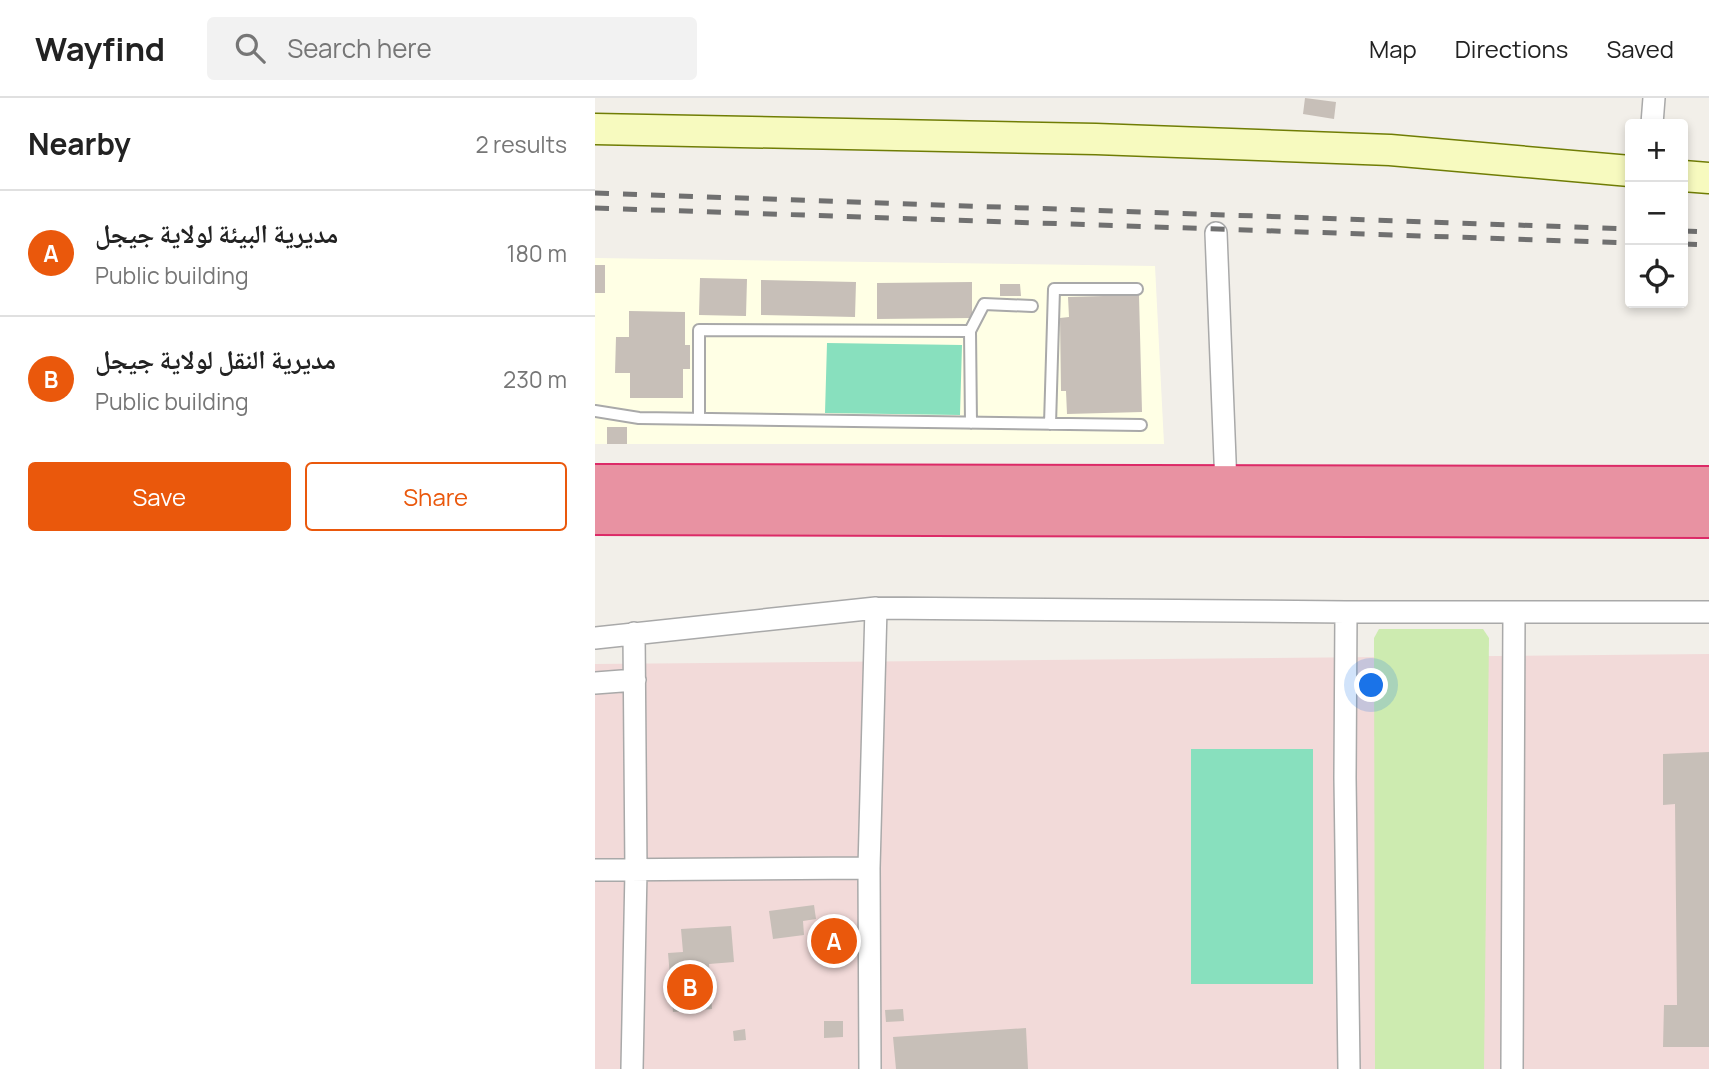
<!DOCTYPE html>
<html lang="en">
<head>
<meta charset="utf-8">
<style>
  :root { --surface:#fff; --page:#f2f2f2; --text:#222; --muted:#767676; --line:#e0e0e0; --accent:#ea580c }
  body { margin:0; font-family:Manrope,"Noto Naskh Arabic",sans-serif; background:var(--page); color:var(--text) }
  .controls { position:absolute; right:21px; top:21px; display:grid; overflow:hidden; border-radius:7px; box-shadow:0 4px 10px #0003 }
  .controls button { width:63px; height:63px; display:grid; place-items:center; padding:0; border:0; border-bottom:2px solid var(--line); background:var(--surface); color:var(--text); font:35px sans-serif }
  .you { position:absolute; left:777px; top:588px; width:24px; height:24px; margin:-18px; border:5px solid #fff; border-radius:50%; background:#1a73e8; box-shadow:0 0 0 10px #1a73e833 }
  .badge { display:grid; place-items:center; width:46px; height:46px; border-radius:50%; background:var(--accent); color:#fff; font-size:23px; font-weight:700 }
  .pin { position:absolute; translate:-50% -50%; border:4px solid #fff; box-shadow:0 2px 7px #0006 }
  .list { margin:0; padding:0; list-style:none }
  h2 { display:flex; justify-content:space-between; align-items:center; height:91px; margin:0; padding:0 28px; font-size:30px }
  h2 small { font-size:23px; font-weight:400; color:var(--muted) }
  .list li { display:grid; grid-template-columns:46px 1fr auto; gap:21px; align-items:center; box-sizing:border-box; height:126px; padding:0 28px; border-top:2px solid var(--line) }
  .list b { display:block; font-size:26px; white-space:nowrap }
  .list p { margin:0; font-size:23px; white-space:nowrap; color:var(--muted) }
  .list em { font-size:23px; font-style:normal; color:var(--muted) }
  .actions { display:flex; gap:14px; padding:21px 28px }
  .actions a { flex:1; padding:16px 0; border:2px solid var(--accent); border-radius:7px; text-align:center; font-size:24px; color:var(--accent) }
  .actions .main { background:var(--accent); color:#fff }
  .icon { flex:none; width:38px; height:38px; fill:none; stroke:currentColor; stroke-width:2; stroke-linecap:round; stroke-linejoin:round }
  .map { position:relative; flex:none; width:1114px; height:971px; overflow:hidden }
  header { display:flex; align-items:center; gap:42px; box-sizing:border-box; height:98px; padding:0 35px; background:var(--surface); border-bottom:2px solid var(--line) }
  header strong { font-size:33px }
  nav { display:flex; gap:38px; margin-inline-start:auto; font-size:24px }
  .search { width:490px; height:63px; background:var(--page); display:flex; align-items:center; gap:18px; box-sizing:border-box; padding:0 24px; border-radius:7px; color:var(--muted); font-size:26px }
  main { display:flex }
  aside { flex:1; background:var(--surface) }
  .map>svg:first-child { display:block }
</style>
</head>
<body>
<header>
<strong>Wayfind</strong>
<div class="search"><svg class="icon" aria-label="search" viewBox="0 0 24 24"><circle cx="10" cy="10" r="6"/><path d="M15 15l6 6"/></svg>Search here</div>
<nav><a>Map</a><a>Directions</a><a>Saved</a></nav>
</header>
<main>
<aside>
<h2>Nearby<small>2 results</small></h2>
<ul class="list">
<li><span class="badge">A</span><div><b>مديرية البيئة لولاية جيجل</b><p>Public building</p></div><em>180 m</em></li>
<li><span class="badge">B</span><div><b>مديرية النقل لولاية جيجل</b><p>Public building</p></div><em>230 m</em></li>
</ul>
<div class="actions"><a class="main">Save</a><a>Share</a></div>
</aside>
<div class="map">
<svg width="1114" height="971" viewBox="0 0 1114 971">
  <rect width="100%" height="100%" fill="#f2efe9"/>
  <!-- commercial -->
  <path fill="#f2dad9" d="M1114 556V971H0V566Z"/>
  <!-- education -->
  <path fill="#ffffe5" d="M0 160 560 168 569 346H0Z"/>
  <!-- grass -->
  <path fill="#cdebb0" d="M784 531H888L894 540 889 971H780L779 540Z"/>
  <!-- pitch -->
  <path fill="#88e0be" d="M232 245 367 247 365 317 230 315Z
    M596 651H718V886H596Z"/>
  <!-- building -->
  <path fill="#c7bfb8" d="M710 0 741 4 739 21 708 16Z
    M0 167H10V195H0Z
    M105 180 152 181 151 218 104 217Z
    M166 182 261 184 260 219 166 217Z
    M377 184V220L282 221V185Z
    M405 186H425L426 198H405Z
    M544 197 547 314 472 316 471 293H466L465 220 474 219 473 199Z
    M34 213 90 214V247H95V271H88V300H35V275H20L21 239H34Z
    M12 329H32V346H12Z
    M1114 654V949H1068L1069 907H1082L1080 706 1068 707V656Z
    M219 807 221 821 208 823 209 837 178 841 174 813Z
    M136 828 139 864 114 866 117 911 78 914 73 855 88 854 86 831Z
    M308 911 309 923 291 924 290 912Z
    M229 923H248V939L229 940Z
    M431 930 433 971H301L298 939Z
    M150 931 151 942 139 943 138 933Z"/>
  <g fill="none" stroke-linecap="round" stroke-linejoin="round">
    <defs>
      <path id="lane" d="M375 233 389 206 437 208
        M0 313 44 320 546 327
        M104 320V232L375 233 376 325
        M455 326 459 191H542"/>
      <path id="street" d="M1057 26 1059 0
        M621 135 631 387
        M751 514 750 680 754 971
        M0 540 281 510 751 514H1114
        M0 585 40 582
        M0 772 274 770
        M37 971 41 773 39 535
        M275 971 274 770 281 510
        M917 971 919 514"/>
      <path id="secondary" d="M0 31 501 41 795 52 1035 73
        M1088 78 1114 80"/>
      <path id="highway" d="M0 386 1114 388
        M0 417 1114 420"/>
    </defs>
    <!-- lane casing -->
    <use href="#lane" stroke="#a9a9a9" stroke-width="14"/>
    <!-- street casing -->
    <use href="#street" stroke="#a9a9a9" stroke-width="24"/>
    <!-- secondary casing -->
    <use href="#secondary" stroke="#707d05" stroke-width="33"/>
    <!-- highway casing -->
    <use href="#highway" stroke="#dc2a67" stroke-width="42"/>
    <!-- lane -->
    <use href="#lane" stroke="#fff" stroke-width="10"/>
    <!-- street -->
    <use href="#street" stroke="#fff" stroke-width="21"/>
    <!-- secondary -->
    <use href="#secondary" stroke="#f7fabf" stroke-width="30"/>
    <!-- highway -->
    <use href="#highway" stroke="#e892a2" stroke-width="38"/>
    <!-- rail -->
    <path stroke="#707070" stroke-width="5" stroke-dasharray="14 14" stroke-linecap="butt" d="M0 95 1035 131
      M0 110 1035 145
      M1088 133 1114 134
      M1088 146 1114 147"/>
  </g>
</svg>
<div class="controls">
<button>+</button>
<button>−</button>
<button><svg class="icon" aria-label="locate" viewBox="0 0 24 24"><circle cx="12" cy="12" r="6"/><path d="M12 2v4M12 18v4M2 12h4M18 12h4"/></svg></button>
</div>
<div class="you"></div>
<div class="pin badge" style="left:239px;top:843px">A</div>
<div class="pin badge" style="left:95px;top:889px">B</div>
</div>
</main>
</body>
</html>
